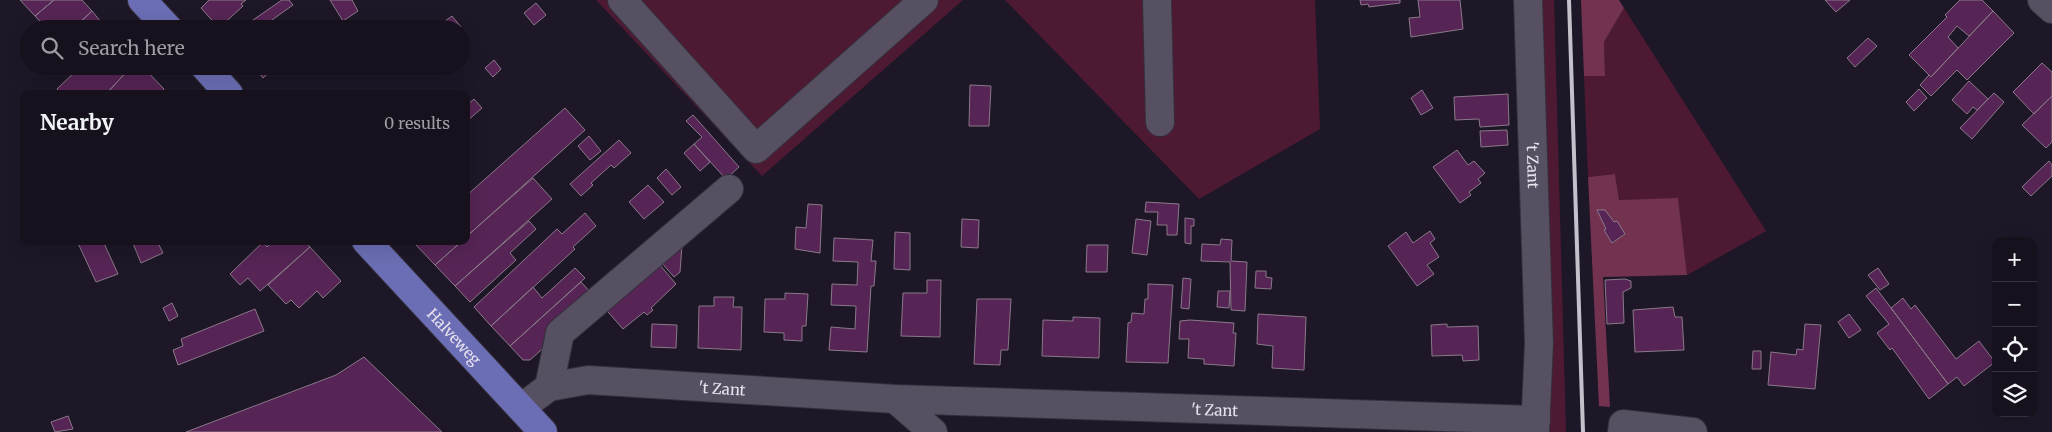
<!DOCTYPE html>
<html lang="en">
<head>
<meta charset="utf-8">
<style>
  :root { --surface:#16111d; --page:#1f1a26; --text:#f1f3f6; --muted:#9e9da4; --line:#35313b }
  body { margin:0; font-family:Merriweather,serif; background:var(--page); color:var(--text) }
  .controls { position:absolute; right:15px; bottom:15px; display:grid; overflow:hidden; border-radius:10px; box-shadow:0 5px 20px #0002 }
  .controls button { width:45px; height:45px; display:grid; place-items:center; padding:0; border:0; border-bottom:1px solid var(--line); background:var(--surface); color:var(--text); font:25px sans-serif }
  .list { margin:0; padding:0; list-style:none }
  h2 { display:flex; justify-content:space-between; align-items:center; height:65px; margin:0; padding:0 20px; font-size:21px }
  h2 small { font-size:16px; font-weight:400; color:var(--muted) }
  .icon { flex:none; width:28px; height:28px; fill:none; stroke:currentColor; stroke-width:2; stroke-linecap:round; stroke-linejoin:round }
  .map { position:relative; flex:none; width:2052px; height:432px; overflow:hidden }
  .search { position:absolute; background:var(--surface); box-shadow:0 5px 20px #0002; left:20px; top:20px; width:450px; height:55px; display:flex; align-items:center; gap:12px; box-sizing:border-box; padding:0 18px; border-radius:28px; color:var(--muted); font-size:19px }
  .panel { position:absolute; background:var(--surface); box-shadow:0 5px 20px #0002; left:20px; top:90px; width:450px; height:155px; border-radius:10px }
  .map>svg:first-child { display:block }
</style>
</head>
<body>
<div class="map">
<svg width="2052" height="432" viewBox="0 0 2052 432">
  <rect width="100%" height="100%" fill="#1d1727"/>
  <!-- green -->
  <path fill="#4e1a33" d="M596 0H963L762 176Z
    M1005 0H1315L1320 129 1199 199Z
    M1537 0H1554L1566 432H1547Z
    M1624 8 1766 231 1687 275 1678 199 1619 200 1615 174 1588 177 1584 76H1605L1604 42Z"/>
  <!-- forest -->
  <path fill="#733250" d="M1581 0H1619L1624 8 1604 42 1605 76H1584Z
    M1615 174 1619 200 1678 198 1687 275 1603 277 1610 407 1599 406 1588 177Z"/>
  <!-- building -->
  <path fill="#562555" stroke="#8a7989" d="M20 0H54L35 16Z
    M54 0H82L92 11 73 29H47L35 16Z
    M209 0H246L241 4 243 6 219 28 201 8Z
    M282 0H289L293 5 262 27 264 29H240Z
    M330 0H352L358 11 343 21Z
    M1360 0H1400V3L1369 7 1368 4 1361 5Z
    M1418 0H1460L1463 29 1411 37 1409 18 1420 17Z
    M1825 0H1850L1836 12Z
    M1960 0H1982L1993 11 1969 36 1957 26 1948 37 1958 48 1931 77 1909 55 1947 17 1945 15Z
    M536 3 546 15 534 25 524 13Z
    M92 11 106 28 73 29Z
    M1993 11 2014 33 1967 80 1957 70 1931 96 1920 85 1929 75 1931 77Z
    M452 16 461 27 459 29H434Z
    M1868 38 1877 46 1855 67 1847 58Z
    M494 60 501 69 493 77 485 68Z
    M2042 63 2052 72V96L2034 114 2013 92Z
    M43 66H60L51 75Z
    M81 66H90L94 71 99 66H132L106 94H61L57 89Z
    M132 66H142L164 89 159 94H106Z
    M253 66H276L263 78Z
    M1969 81 1988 99 1977 110 1973 107 1967 114 1952 100Z
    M970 85 991 86 989 126H969Z
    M1919 89 1927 98 1914 111 1906 102Z
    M1422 90 1433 108 1421 115 1411 98Z
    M1994 93 2004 102 1972 139 1960 128Z
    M1508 94 1509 125 1480 127 1479 119 1455 120 1454 97Z
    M2052 96V142L2046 148 2022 125Z
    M474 99 482 108 466 122V106Z
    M565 108 585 130 466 237V196Z
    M693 115 739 167 726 179 694 144 702 137 686 121Z
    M1507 130 1508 145 1481 147 1480 131Z
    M589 136 601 151 590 160 578 146Z
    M619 140 631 153 614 168 611 165 591 183 593 185 581 196 570 184Z
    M694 144 710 162 700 171 684 153Z
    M1457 150 1468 165 1474 161 1485 173 1478 179 1481 183 1469 192 1471 195 1460 203 1433 167Z
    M2049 161 2052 165V176L2031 196 2022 187Z
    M666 169 681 187 672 195 657 178Z
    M533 178 552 199 455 286 435 265 462 241H466V237Z
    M648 185 664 202 644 219 629 202Z
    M1146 202 1179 204 1177 235H1167V225H1157L1158 212H1145Z
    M808 204 822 205 820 253 795 249 796 227 806 228Z
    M1597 210H1605L1614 222 1617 221 1625 234 1612 243 1604 230 1606 229Z
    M585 213 596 226 573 247 575 249 491 326 474 307 557 229 562 234Z
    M1185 218 1194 219V226H1191V244L1185 243Z
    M962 219 979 220 978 248 961 247Z
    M1136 219 1151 221 1147 255 1132 253Z
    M529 221 536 229 510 253 516 260 470 302 455 286Z
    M1430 231 1435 239 1430 243 1439 257 1427 265 1434 274 1417 286 1388 246 1406 232 1413 243Z
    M895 232 910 233V270L894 269Z
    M834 238 873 240 871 261H876L874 286H871L867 352 829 350 831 327 855 329 856 306 831 305 832 284 857 285 858 262 833 261Z
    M1221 239 1232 240 1231 261 1247 262 1245 311 1231 310 1230 262 1201 261 1202 244 1220 245Z
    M77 241H103L118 274 96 282Z
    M132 241H157L163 253 141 263Z
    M273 241H305L310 247 260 291 248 278 240 285 230 274 263 242 267 247Z
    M418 241H462L435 265 415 244Z
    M682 245 680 272 674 277 661 262 659 264 676 284 651 308 653 310 647 315 644 312 623 329 602 305Z
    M1087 245H1108L1107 272H1086Z
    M310 247 341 281 323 298 317 291 299 308 291 300 286 304 268 285Z
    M575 268 585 278 510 346 491 326 533 287 542 298Z
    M1878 268 1889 284 1880 290 1868 275Z
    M1256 271H1266V277L1272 278 1271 289 1255 288Z
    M1183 278 1191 279 1189 309 1181 308Z
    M1625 279 1631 281V288L1623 292 1624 323 1607 324 1605 280Z
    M927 280H941L940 337 901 336 903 293H927Z
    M581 282 592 294 545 350H541L530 360H523L510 346Z
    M1148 284 1173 285 1168 363 1126 362 1128 323 1131 322 1132 313 1144 314 1145 299H1148Z
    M1876 288 1948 384 1929 399 1892 348 1890 350 1877 333 1889 324 1866 296Z
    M1218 291H1230L1229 308 1217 307Z
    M785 293 808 294 806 326H802V341L784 340V333L764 332 765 299H785Z
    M714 297H734L733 307H742L741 350 698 348 699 306H714Z
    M1903 298 1911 309 1915 305 1956 359 1979 341 1995 362 1964 386 1957 377 1948 384 1891 308Z
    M977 299H1011L1008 350H1001L1000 365 974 364Z
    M172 303 178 316 169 321 163 308Z
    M1673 307 1675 317H1682L1684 350 1635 352 1633 310Z
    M255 309 264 331 178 365 173 350 183 346 181 339Z
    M1258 314 1306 317 1304 370 1272 368 1273 346 1257 344Z
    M1849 314 1861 330 1849 338 1838 322Z
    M1073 317 1100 318 1099 358 1042 356 1043 320 1073 321Z
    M1190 320 1234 323 1233 333H1236L1234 366 1204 364V359L1188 358 1189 339H1179L1180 321Z
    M652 324 677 325 676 348 651 347Z
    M1447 324V327L1478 326 1479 360 1463 361 1462 355 1432 356 1431 325Z
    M1805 324 1821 325 1815 389 1768 385 1771 352 1796 355 1797 349 1803 350Z
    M1753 351H1761V369H1752Z
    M364 357 442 432H186L336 375Z
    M68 416 73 429 55 432 51 422Z"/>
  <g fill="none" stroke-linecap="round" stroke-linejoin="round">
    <defs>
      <g id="minor">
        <path d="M622 0 756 149 924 0"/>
        <path d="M1157 0 1160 122"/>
        <path id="s1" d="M1528 0 1539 343 1535 432"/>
        <path d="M2042 0 2052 9"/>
        <path d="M549 387 560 333 729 189"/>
        <path d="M895 399 933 432"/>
        <path id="s2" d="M521 408 549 387 588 380 895 399 1536 420"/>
        <path d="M1622 432 1623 424 1693 432"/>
      </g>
      <g id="major">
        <path d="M142 0 169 29"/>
        <path d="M204 66 229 94"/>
        <path id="s3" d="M366 241 543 432"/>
      </g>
    </defs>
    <!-- minor casing -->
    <use href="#minor" stroke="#34303b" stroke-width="30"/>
    <!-- major casing -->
    <use href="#major" stroke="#34303b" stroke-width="30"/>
    <!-- minor -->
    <use href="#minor" stroke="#575063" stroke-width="28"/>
    <!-- major -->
    <use href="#major" stroke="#6b6eb4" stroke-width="28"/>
    <!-- rail -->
    <path stroke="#c4c0cc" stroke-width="4" d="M1569 0 1583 432"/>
  </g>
  <g text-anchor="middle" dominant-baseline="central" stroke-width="4" stroke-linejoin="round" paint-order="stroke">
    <!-- street labels -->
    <g font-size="15" fill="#e6e2ed" stroke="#07050a">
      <text stroke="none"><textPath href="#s1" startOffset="165">'t Zant</textPath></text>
      <text stroke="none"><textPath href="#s3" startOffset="130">Halveweg</textPath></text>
      <text stroke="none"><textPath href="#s2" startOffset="209">'t Zant</textPath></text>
      <text stroke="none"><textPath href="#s2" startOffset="702">'t Zant</textPath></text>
    </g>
  </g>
</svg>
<div class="controls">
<button>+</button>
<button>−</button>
<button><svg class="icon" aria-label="locate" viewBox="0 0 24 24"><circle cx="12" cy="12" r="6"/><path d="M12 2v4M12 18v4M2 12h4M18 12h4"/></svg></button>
<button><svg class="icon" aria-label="layers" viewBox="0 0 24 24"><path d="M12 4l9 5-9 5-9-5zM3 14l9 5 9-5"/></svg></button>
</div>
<div class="search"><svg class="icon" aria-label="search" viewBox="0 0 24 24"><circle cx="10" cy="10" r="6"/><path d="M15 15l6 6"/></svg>Search here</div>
<section class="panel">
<h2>Nearby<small>0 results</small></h2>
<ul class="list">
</ul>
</section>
</div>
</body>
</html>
